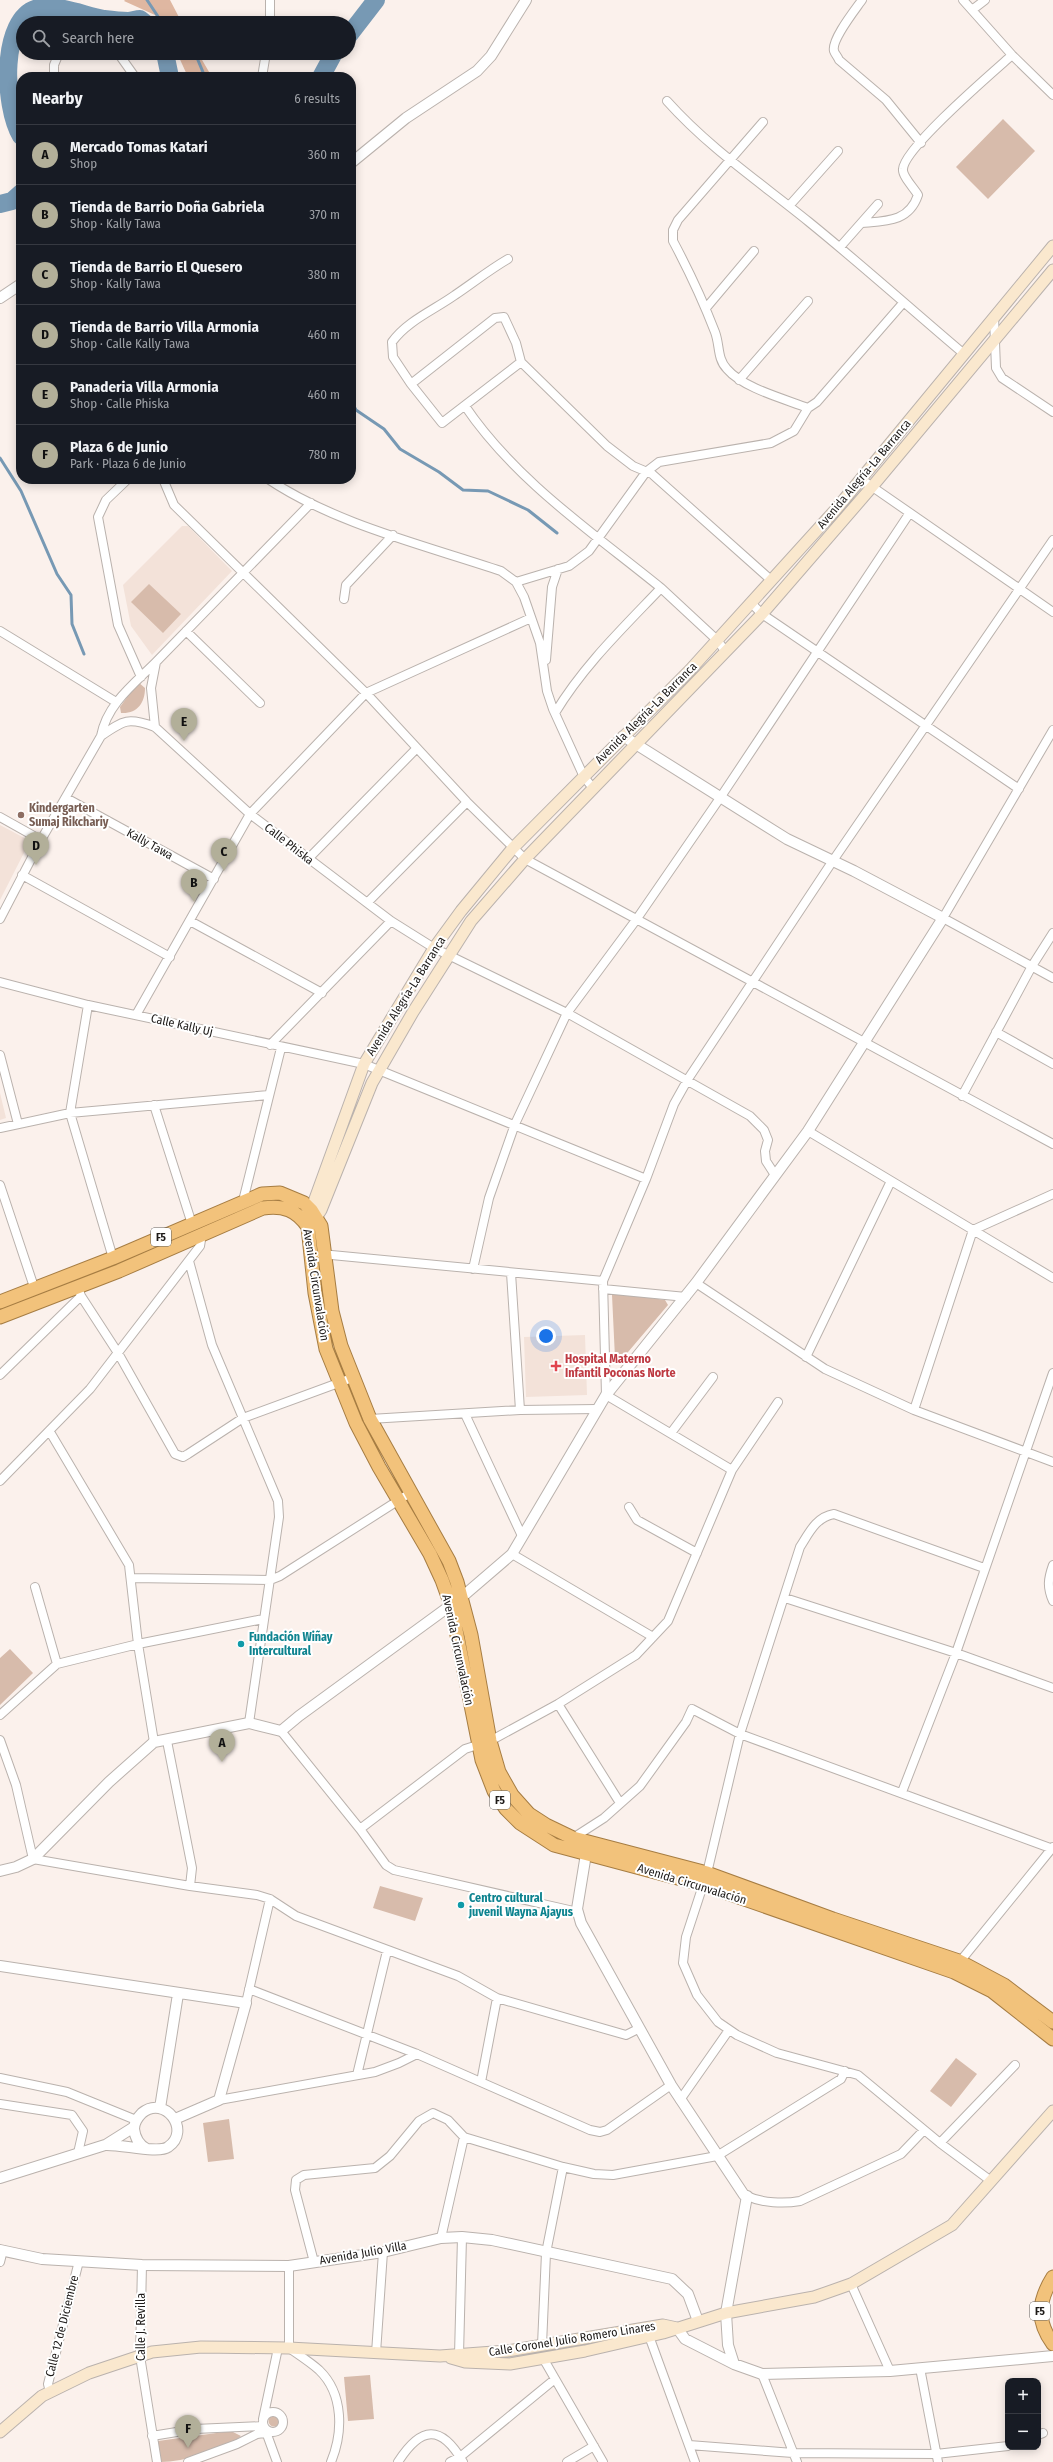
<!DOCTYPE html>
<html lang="en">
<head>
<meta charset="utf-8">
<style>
  :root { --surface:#171b24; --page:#20242c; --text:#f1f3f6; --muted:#9ea1a6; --line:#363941; --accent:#b2af99 }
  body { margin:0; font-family:"Fira Sans Condensed",sans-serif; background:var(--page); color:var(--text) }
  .controls { position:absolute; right:12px; bottom:12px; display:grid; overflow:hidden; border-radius:8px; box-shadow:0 2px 10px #0003 }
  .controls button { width:36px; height:36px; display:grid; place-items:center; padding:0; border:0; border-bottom:1px solid var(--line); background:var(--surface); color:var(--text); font:20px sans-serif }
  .you { position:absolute; left:546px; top:1336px; width:14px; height:14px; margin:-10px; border:3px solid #fff; border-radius:50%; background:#1a73e8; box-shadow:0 0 0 6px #1a73e833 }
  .badge { display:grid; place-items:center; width:26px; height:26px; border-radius:50%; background:var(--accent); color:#111; font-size:13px; font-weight:700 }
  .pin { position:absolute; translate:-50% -33px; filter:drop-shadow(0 1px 2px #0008) }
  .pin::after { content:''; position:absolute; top:21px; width:14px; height:12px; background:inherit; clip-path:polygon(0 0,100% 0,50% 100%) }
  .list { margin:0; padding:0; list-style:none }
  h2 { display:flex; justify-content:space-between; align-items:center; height:52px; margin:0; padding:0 16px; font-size:17px }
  h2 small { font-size:13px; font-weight:400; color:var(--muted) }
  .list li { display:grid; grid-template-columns:26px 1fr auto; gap:12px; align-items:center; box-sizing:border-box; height:60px; padding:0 16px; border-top:1px solid var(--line) }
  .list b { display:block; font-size:15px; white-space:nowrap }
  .list p { margin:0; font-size:13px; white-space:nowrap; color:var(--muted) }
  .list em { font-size:13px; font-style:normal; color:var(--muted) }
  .icon { flex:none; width:22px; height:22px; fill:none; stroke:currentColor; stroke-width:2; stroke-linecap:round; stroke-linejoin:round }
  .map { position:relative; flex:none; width:1053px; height:2462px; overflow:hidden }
  .search { position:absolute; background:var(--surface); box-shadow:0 2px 10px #0003; left:16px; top:16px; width:340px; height:44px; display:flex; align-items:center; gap:10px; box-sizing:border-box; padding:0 14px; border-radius:22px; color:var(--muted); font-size:15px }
  .panel { position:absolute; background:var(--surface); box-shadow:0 2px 10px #0003; left:16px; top:72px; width:340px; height:412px; border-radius:16px }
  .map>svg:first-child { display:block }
</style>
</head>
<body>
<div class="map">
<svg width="1053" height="2462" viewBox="0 0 1053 2462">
  <rect width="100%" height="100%" fill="#fbf1ec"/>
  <!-- built -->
  <path fill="#f3e2d9" d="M182 526H188L232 571 152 655 131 626 123 585Z
    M0 825 30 841 0 900Z
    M0 1093 6 1118 0 1120Z
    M585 1335 587 1395 526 1397 524 1337Z"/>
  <!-- green -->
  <path fill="#d7bbab" d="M1003 119 1035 151 988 199 956 167Z
    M149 584 181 614 163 633 131 602Z
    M138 682 145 688C145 703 137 714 121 713L120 707Z
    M617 1293 665 1300 668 1305 617 1365 615 1358 612 1295Z
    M10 1649 33 1673 0 1705V1658Z
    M380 1886 423 1898 415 1921 373 1908Z
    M956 2058 977 2074 951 2107 930 2091Z
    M229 2119 234 2159 208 2162 203 2123Z
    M370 2375 374 2419 348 2421 344 2377Z
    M268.5 2421a5.5 5.5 0 1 1 11 0a5.5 5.5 0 1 1-11 0Z
    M231 2431 241 2436C226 2450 182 2462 161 2462L158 2441Z"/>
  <!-- forest -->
  <path fill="#dfb7a1" d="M125 0H170L182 23H162L155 15 124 1Z
    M177 53H198L212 77H188Z"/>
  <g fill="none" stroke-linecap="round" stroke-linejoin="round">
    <!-- stream -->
    <path stroke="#7799b4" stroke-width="3" d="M147 0 159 18 167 23
      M195 53 205 77
      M351 401 356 410 384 429 400 449 439 472 463 490 488 491 528 510 557 533
      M0 458 21 491 57 574 71 595 72 624 84 654"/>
    <!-- river -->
    <path stroke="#7799b4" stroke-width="18" d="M349 35 376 0
      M165 53 170 77
      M321 77 334 53
      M21 136C3 106 0 17 38 8 59 4 83 15 104 19 112 20 120 21 128 21 132 21 136 19 140 19L145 23
      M0 204 12 201 21 193"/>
    <defs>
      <path id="minor" d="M270 0V23
        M862 0C855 10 831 40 834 51 835 54 838 57 839 60L886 100 921 143
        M963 0 1012 55 1053 95
        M972 10 985 0
        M118 53 135 77
        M54 77V65L59 53
        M262 77 266 53
        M667 101C709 148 761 183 809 222 862 265 912 310 964 354
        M763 122 678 220 673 230V241C689 271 703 301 715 332 720 345 717 359 727 369 743 388 785 399 808 408L817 402 903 303
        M789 206 838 151
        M862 223C886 221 909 222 918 195 914 188 902 176 903 169 904 148 993 72 1012 55
        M840 247 878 204
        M508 259C489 270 473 283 455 295 434 310 407 321 392 342L393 357 411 384 495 318 504 317 516 343 521 362 607 446 633 466 652 474 771 580
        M706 308 754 251
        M994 317 996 368 1002 378 1053 412
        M739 380 808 301
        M411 384 442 423 521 362
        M465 406C515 480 592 532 661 588 623 628 584 665 555 713
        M128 479 106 500 98 517 118 625 141 677
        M163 479 174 505 366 693 467 802 525 859 1053 1144
        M268 479C335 524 424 545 501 571L516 582 524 597 540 643 547 691 553 709 584 777 593 788
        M861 479 1053 612
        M516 582 569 566 589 551 646 472 659 462 771 443 794 431 808 408
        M661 588 717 640 726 652
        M344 599 346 585 393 535
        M751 603 762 614 1019 789
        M0 631 116 702
        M186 631 260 703
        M546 660 552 587 558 569
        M155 727 151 688 156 662 311 503
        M1053 730 943 918 1053 978
        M101 736C124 720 128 717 155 727L250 814 391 921 434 948 567 1013 750 1116 764 1130 768 1140 765 1151 766 1161 775 1175
        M66 798 214 879
        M0 817 41 840
        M308 859 417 748
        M22 875 170 957
        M367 903 467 802
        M0 919 41 840 101 736C107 704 134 684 156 662
        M190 921 322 993
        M0 982 88 1005 364 1064 646 1179
        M88 1005 70 1113 113 1258
        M136 1015 250 814 366 693 531 618
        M996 1032 1053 1064
        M270 1045 391 921
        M0 1055 18 1124
        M962 1096 1032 966 1053 933
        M154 1105 192 1224
        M0 1128 70 1113 269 1095
        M808 1131 1053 1278
        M0 1185 34 1287
        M243 1201 281 1048
        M321 1254 603 1281
        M189 1261 212 1345 278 1501 279 1517 249 1723
        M473 1269 489 1198 515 1124 567 1013 636 920 720 798 909 514
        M696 1283 825 1369 914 1410 1053 1462
        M78 1287 81 1296 118 1353 175 1454 183 1457 188 1454 243 1418 352 1378
        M603 1289 686 1297
        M806 1357 891 1181
        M0 1375 81 1296
        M520 1410 597 1409
        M914 1410 973 1230 1053 1194
        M465 1414 522 1536
        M370 1419 520 1410 511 1273
        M50 1432 129 1565 138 1644 154 1742
        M671 1433 713 1377
        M732 1470 606 1395 603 1281 646 1179 674 1104 688 1079 832 862 1053 540
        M0 1481 90 1389 200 1246 202 1234
        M629 1507 637 1520 697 1553
        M512 1554 653 1637
        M1053 1565C1048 1579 1047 1587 1053 1601
        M984 1568 834 1514C816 1517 809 1533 800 1547L740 1734 707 1873 686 1937 683 1963 697 1995 718 2022 737 2035 777 2053 858 2075 940 2143 991 2181
        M131 1578 270 1580 280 1576 410 1493
        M35 1587 57 1664
        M785 1598 956 1653 1053 1688
        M558 1704 620 1803
        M0 1715 57 1664 138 1644 263 1619
        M281 1731 360 1829 386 1865 394 1870 578 1912
        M0 1740 16 1785 33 1859 190 1886 257 1895 270 1899 296 1916 458 1976 497 1998 626 2035 638 2029
        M167 1741 192 1868 190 1886
        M902 1792 956 1653 1053 1373
        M360 1829 465 1749 490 1741 558 1704 636 1655 668 1621 732 1470 778 1402
        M573 1838 604 1818 640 1786 686 1722 692 1709 740 1734 1053 1849
        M958 1964 1053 1847
        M249 1989 417 2054 590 2130 600 2132 607 2130 671 2085
        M246 2003 270 1899
        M357 2075 387 1951
        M0 2078 67 2092 136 2120
        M481 2082 497 1998
        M219 2100 375 2072 399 2063 417 2054
        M680 2100 729 2030
        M0 2104 72 2115 83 2131 78 2153
        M940 2143 1015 2065
        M747 2196C762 2203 784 2204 800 2201L901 2154 924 2130
        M441 2238 464 2137
        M0 2262 3 2250
        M314 2262 295 2190 296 2180 304 2175 375 2168 390 2156 419 2121 433 2113 448 2120 464 2137 563 2167 594 2174 613 2175 717 2156 841 2079 845 2071
        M142 2265 140 2356 157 2462
        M289 2266V2348C299 2355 310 2362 319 2370 344 2394 343 2433 331 2462
        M851 2284 890 2371
        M649 2336 695 2462
        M542 2345 546 2253 563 2167
        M376 2353 383 2252
        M459 2355 462 2237
        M543 2358 603 2462
        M920 2368 938 2462
        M762 2374 797 2462
        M50 2392 48 2384 79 2261
        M263 2422a10 10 0 1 1 20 0a10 10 0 1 1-20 0Z
        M263 2419 278 2348
        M265 2429 277 2462
        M1038 2435 1043 2433
        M152 2436 195 2429 263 2426
        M689 2445 793 2453 936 2454 1008 2446
        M188 2462 237 2444 257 2434 271 2432
        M398 2462C421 2426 441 2424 463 2462
        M450 2462 460 2457 555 2379
        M567 2462 594 2446"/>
      <path id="tertiary" d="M351 163 406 118 477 71 491 56 526 0
        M0 298 21 284
        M586 1854 577 1909 581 1923 671 2085 744 2195 747 2196 726 2313 728 2345 734 2364
        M0 1871 16 1867 33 1859 109 1782 154 1742 249 1723 281 1731 299 1716 462 1597 512 1554 606 1395 696 1283 808 1131 943 918 854 871 787 839 623 736
        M0 1966 246 2003 219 2100 175 2119
        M160 2108 178 1994
        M107 2144 134 2127
        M0 2178 105 2145C121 2144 158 2154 168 2147 192 2131 165 2094 142 2113 138 2117 134 2123 134 2129 135 2137 139 2145 147 2149
        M0 2250 42 2259 142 2265 289 2266 383 2252 441 2238 462 2237 492 2240 672 2279 688 2294 698 2321
        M677 2328 685 2339 734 2364 762 2374 890 2371 1053 2356"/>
      <path id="secondary" d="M305 1216 311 1210 364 1064 434 948 461 911 513 848 690 670 837 508 1053 246
        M312 1224 321 1210 372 1083 413 1012 471 921 525 859 762 614 871 488 1053 270
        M451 2358 465 2362 510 2364 585 2351 663 2333 726 2313 814 2297 851 2284 952 2225 1053 2111
        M0 2432 42 2396 89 2373 152 2352 201 2347 289 2348 440 2356 507 2351 663 2325 677 2328"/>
      <path id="trunk" d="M0 1302 113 1258 262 1194 280 1193 304 1203 311 1210 321 1226 332 1311 341 1346 370 1419 449 1561 457 1582 471 1635 490 1741 499 1772 512 1795 529 1814 546 1825 573 1838 707 1873 833 1919 959 1961 1004 1985 1053 2022
        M0 1317 119 1271 263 1208C283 1205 297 1210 308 1227L315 1293 326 1349 356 1423 379 1467 430 1554 442 1580 451 1605 482 1760 494 1791 506 1809 520 1823 554 1845 704 1885 954 1972 992 1991 1053 2039
        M1053 2277C1038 2301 1036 2321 1053 2344"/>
    </defs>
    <!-- minor casing -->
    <use href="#minor" stroke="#bab2ad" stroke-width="10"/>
    <!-- tertiary casing -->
    <use href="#tertiary" stroke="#bab2ad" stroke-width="12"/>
    <!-- secondary casing -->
    <use href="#secondary" stroke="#bab2ad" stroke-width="13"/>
    <!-- trunk casing -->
    <use href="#trunk" stroke="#a67d43" stroke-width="15"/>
    <!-- minor -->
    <use href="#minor" stroke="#fff" stroke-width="8"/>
    <!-- tertiary -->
    <use href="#tertiary" stroke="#fff" stroke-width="10"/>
    <!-- secondary -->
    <use href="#secondary" stroke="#fae8ce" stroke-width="11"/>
    <!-- trunk -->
    <use href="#trunk" stroke="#f2c27b" stroke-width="13"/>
  </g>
  <!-- markers -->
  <circle fill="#8d6e63" stroke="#fff" stroke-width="1.5" cx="21" cy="815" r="4"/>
  <path fill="#e0444e" stroke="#fff" stroke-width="1.5" d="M554 1360h4v4h4v4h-4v4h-4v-4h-4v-4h4z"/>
  <g fill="#0f9aa8" stroke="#fff" stroke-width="1.5">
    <circle cx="241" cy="1644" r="4"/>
    <circle cx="461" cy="1905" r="4"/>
  </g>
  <g text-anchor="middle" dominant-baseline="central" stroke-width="4" stroke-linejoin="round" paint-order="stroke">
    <!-- shield labels -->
    <g fill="#fff" stroke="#615f5d" stroke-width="1">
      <rect x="151" y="1228" width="20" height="18" rx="3"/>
      <rect x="490" y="1791" width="20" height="18" rx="3"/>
      <rect x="1030" y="2302" width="20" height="18" rx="3"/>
    </g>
    <g font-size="11" font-weight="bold" fill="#1d1a18">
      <text x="161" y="1237">F5</text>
      <text x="500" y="1800">F5</text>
      <text x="1040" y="2311">F5</text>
    </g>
    <!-- street labels -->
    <g font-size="12" fill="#1d1a18" stroke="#fff">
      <text transform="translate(864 474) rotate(-50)">Avenida Alegría-La Barranca</text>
      <text transform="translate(646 713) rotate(-45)">Avenida Alegría-La Barranca</text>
      <text transform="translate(150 844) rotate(29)">Kally Tawa</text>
      <text transform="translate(289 844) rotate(38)">Calle Phiska</text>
      <text transform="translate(406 996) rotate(-58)">Avenida Alegría-La Barranca</text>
      <text transform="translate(182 1025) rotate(13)">Calle Kally Uj</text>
      <text transform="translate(316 1285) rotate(81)">Avenida Circunvalación</text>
      <text transform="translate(458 1650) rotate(78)">Avenida Circunvalación</text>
      <text transform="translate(692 1884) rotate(17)">Avenida Circunvalación</text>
      <text transform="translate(363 2253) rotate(-10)">Avenida Julio Villa</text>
      <text transform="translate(62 2326) rotate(-76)">Calle 12 de Diciembre</text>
      <text transform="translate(141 2327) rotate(-90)">Calle J. Revilla</text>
      <text transform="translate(572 2339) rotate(-9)">Calle Coronel Julio Romero Linares</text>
    </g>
    <!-- education labels -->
    <g font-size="12" font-weight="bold" fill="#785e54" stroke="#fff" text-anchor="start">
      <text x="29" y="808">Kindergarten<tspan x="29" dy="14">Sumaj Rikchariy</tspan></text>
    </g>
    <!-- health labels -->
    <g font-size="12" font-weight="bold" fill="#be3a42" stroke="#fff" text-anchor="start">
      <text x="565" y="1359">Hospital Materno<tspan x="565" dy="14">Infantil Poconas Norte</tspan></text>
    </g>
    <!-- culture labels -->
    <g font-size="12" font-weight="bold" fill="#0d838f" stroke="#fff" text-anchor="start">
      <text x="249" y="1637">Fundación Wiñay<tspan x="249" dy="14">Intercultural</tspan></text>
      <text x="469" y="1898">Centro cultural<tspan x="469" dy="14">juvenil Wayna Ajayus</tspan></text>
    </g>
  </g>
</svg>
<div class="controls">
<button>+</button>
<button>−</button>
</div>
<div class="you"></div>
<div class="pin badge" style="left:222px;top:1762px">A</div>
<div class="pin badge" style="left:194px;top:902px">B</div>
<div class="pin badge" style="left:224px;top:871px">C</div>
<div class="pin badge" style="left:36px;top:865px">D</div>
<div class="pin badge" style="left:184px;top:741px">E</div>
<div class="pin badge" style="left:188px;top:2448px">F</div>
<div class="search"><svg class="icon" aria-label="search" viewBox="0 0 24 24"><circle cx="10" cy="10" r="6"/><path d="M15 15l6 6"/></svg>Search here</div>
<section class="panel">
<h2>Nearby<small>6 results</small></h2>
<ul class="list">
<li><span class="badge">A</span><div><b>Mercado Tomas Katari</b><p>Shop</p></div><em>360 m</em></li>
<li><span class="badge">B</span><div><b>Tienda de Barrio Doña Gabriela</b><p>Shop · Kally Tawa</p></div><em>370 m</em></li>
<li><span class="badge">C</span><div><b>Tienda de Barrio El Quesero</b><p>Shop · Kally Tawa</p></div><em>380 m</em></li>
<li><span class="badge">D</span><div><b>Tienda de Barrio Villa Armonia</b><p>Shop · Calle Kally Tawa</p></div><em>460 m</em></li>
<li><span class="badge">E</span><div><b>Panaderia Villa Armonia</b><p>Shop · Calle Phiska</p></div><em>460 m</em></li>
<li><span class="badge">F</span><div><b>Plaza 6 de Junio</b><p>Park · Plaza 6 de Junio</p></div><em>780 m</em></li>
</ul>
</section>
</div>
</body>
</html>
